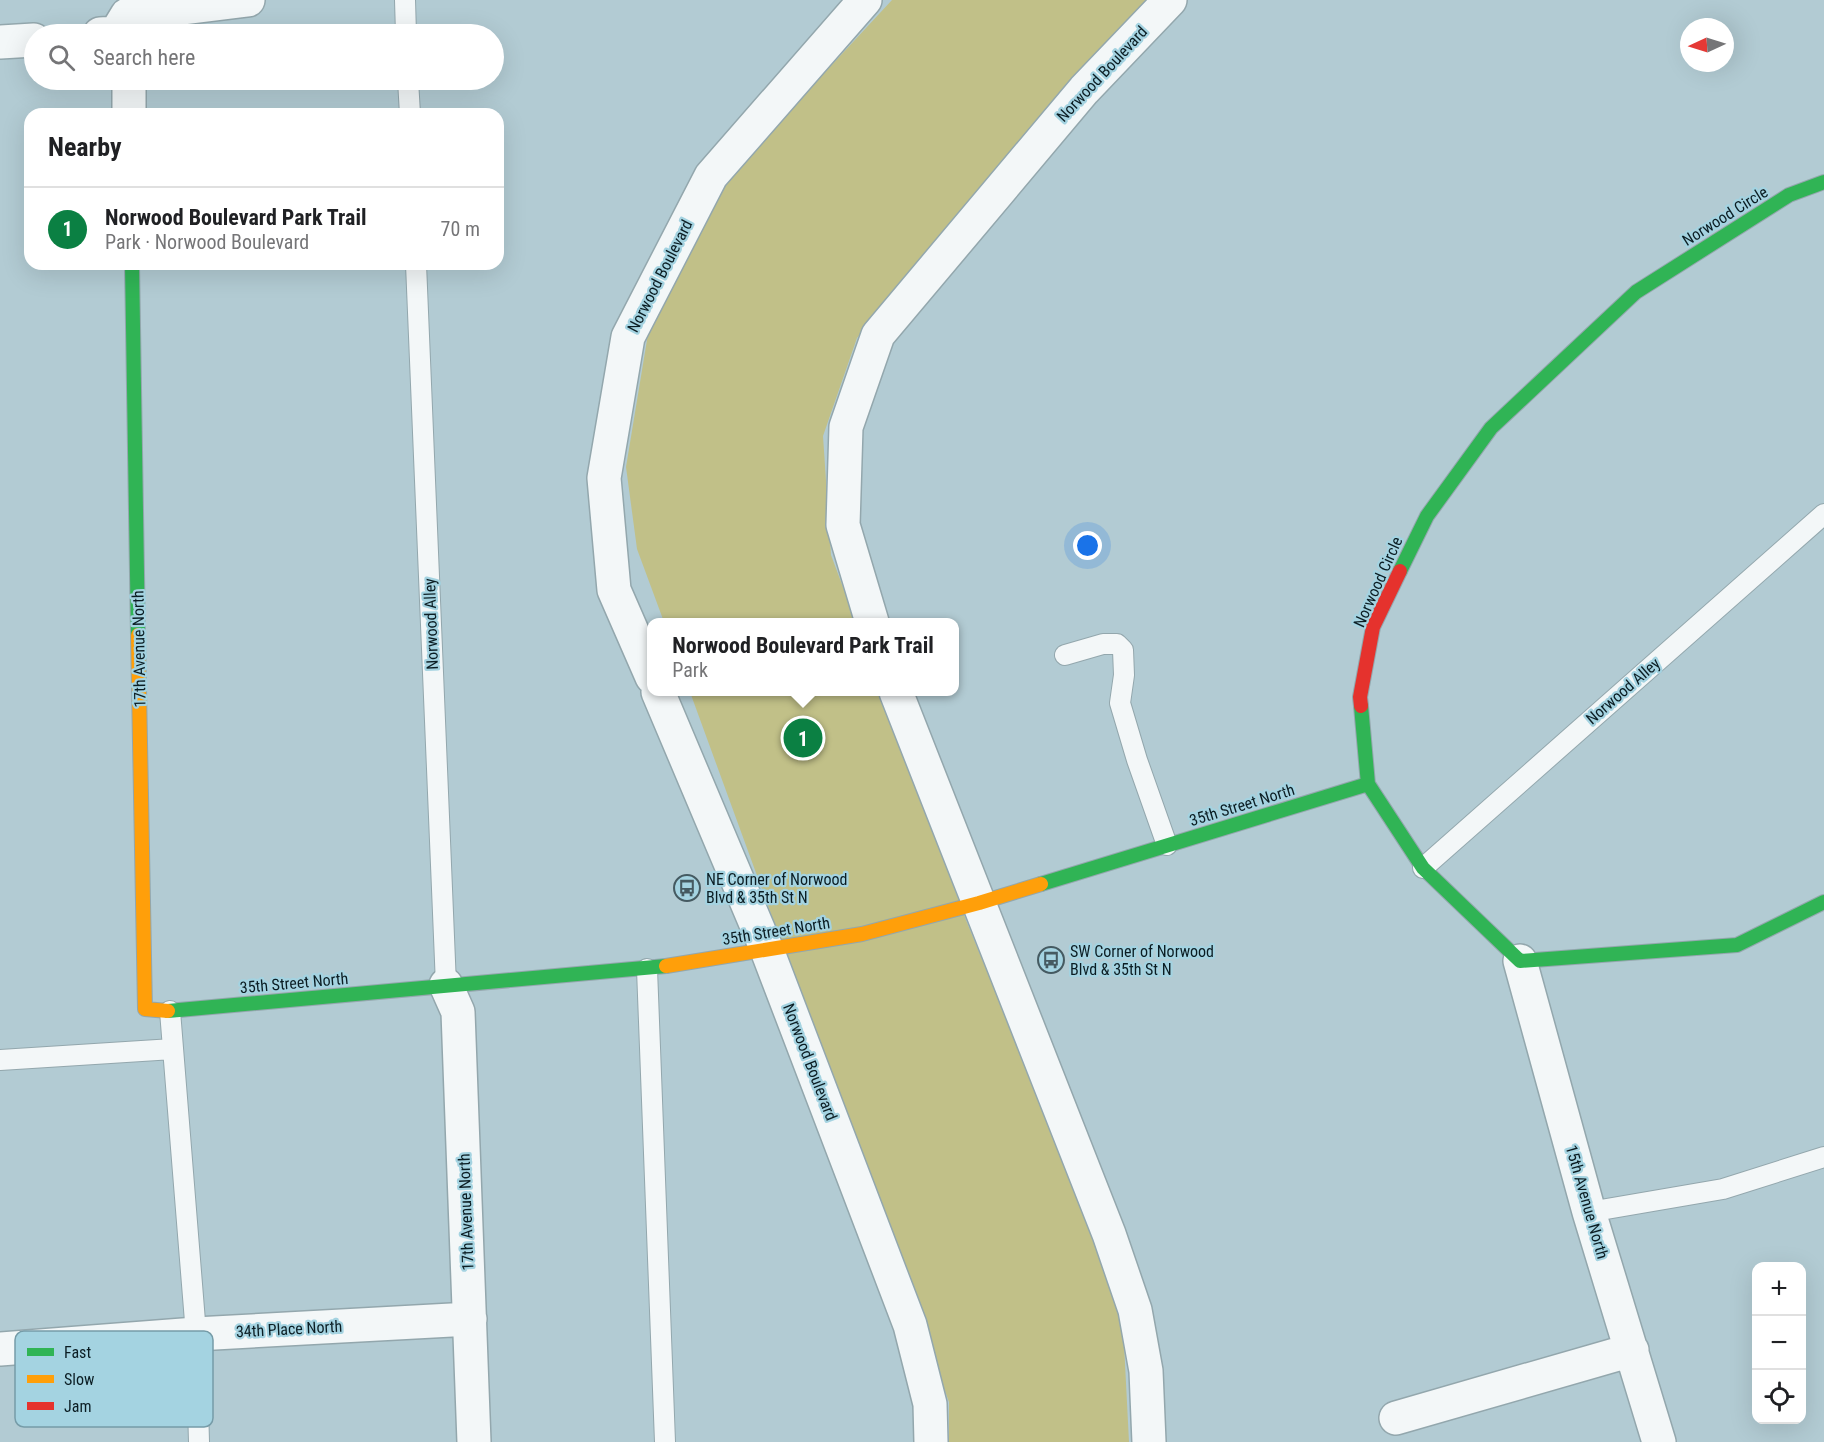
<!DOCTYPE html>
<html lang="en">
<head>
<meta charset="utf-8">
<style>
  :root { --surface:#fff; --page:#f2f2f2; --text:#202124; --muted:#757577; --line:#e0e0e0; --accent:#0b8043 }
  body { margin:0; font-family:"Roboto Condensed",sans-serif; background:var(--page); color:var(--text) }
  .controls { position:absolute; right:18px; bottom:18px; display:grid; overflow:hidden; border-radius:12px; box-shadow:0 6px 24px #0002 }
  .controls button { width:54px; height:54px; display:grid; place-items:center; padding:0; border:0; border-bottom:2px solid var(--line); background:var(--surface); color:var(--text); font:30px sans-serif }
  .compass { position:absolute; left:1680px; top:18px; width:54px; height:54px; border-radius:50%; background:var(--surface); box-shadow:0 6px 24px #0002; rotate:266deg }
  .you { position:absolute; left:1088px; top:546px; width:21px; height:21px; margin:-15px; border:4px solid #fff; border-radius:50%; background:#1a73e8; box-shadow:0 0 0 9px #1a73e833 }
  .badge { display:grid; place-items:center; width:39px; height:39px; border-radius:50%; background:var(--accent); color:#fff; font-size:20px; font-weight:700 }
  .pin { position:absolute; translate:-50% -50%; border:3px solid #fff; box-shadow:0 2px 6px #0006 }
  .popup { position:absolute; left:647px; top:618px; width:312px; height:78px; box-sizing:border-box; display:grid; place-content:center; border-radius:12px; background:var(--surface); filter:drop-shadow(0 2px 4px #0005); font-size:20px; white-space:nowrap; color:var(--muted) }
  .popup b { font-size:22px; color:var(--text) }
  .popup::after { content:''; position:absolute; left:50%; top:100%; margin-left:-12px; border:12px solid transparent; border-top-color:var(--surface) }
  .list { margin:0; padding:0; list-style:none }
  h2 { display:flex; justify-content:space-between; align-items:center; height:78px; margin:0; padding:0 24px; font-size:26px }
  h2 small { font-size:20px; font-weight:400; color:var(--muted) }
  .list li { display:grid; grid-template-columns:39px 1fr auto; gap:18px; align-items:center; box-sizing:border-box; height:84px; padding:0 24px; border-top:2px solid var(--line) }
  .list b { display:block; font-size:22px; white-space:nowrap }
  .list p { margin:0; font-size:20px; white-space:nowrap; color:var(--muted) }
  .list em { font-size:20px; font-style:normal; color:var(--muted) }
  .icon { flex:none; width:33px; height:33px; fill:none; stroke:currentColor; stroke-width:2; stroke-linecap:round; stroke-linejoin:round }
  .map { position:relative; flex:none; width:1824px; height:1442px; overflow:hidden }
  .search { position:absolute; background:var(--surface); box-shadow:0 6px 24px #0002; left:24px; top:24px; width:480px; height:66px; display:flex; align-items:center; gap:15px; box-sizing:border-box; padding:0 21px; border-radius:33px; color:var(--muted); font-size:22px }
  .panel { position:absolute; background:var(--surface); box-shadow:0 6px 24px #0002; left:24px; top:108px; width:480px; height:162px; border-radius:18px }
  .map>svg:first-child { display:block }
</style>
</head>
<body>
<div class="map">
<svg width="1824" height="1442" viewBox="0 0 1824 1442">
  <rect width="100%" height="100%" fill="#b2cbd3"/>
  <!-- green -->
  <path fill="#c1c088" d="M892 0H1148L857 338 823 436 831 555 856 622H664L637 549 626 467 648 334 721 184Z
    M690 692H881L966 920 1090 1224 1123 1324 1129 1442H949V1402Z"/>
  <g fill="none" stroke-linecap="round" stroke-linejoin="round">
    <defs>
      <path id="lane" d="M405 0 406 34
        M408 80 410 114
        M416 264 446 985
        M1065 655 1103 644H1117L1123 650 1124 675 1120 703 1137 760 1167 845
        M1423 868 1824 514
        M647 969 665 1442
        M170 1011 196 1334 199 1442
        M0 1060 173 1049
        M1589 1212 1723 1189 1824 1157"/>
      <path id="street" d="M100 34 116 33 127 15 248 0
        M0 42 34 40
        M129 80V114
        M872 622 843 525 846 427 878 335 1084 90 1170 0
        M652 677 614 590 604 478 628 337 711 176 865 0
        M658 692 767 950 910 1325 930 1404 931 1442
        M896 692 1109 1234 1135 1310 1146 1371 1149 1442
        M1520 961 1589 1212 1659 1442
        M446 985 458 1012 474 1442
        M0 1349 196 1334 470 1319
        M1396 1418 1632 1350"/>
      <path id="fast" d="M132 264 138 635
        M1400 571 1427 516 1491 428 1636 292 1789 195 1824 182
        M1361 706 1368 784 1423 868 1520 961 1737 945 1824 902
        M1041 884 1368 784
        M168 1011 666 966"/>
      <path id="slow" d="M138 635 145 1009 168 1011
        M666 966 862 934 979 903 1041 884"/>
      <path id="jam" d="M1361 706 1360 697 1373 627 1400 571"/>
    </defs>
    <!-- lane casing -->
    <use href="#lane" stroke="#93a7ad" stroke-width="22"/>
    <!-- street casing -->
    <use href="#street" stroke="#93a7ad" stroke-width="36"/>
    <!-- fast casing -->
    <use href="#fast" stroke="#93a7ad" stroke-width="16"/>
    <!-- slow casing -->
    <use href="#slow" stroke="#93a7ad" stroke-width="16"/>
    <!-- jam casing -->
    <use href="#jam" stroke="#93a7ad" stroke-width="16"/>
    <!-- lane -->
    <use href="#lane" stroke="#f3f7f8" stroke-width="20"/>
    <!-- street -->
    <use href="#street" stroke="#f3f7f8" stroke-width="33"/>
    <!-- fast -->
    <use href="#fast" stroke="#30b455" stroke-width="14"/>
    <!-- slow -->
    <use href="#slow" stroke="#ff9f0a" stroke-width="14"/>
    <!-- jam -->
    <use href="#jam" stroke="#e5322d" stroke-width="14"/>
  </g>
  <!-- icons -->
  <defs>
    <symbol id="bus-ring" viewBox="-11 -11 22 22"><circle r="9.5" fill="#a4d3e1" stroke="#455a61" stroke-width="1.5"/><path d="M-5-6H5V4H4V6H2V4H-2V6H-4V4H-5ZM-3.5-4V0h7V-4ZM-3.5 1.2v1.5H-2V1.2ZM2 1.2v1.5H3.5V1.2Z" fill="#455a61"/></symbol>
  </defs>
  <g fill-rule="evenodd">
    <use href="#bus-ring" x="672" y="873" width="30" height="30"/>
    <use href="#bus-ring" x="1036" y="945" width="30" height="30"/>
  </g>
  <g text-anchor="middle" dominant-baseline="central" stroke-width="4.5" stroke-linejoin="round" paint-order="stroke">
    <!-- street labels -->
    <g font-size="16" fill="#0b1d23" stroke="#a4d3e1">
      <text transform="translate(1102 74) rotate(-47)">Norwood Boulevard</text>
      <text transform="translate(1725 216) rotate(-32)">Norwood Circle</text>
      <text transform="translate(660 276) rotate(-63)">Norwood Boulevard</text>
      <text transform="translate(1378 582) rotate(-66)">Norwood Circle</text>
      <text transform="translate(431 624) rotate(-92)">Norwood Alley</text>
      <text transform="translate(139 649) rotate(-91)">17th Avenue North</text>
      <text transform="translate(1623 691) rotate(-41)">Norwood Alley</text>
      <text transform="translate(1242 805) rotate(-17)">35th Street North</text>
      <text transform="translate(776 931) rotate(-9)">35th Street North</text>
      <text transform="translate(294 983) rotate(-5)">35th Street North</text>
      <text transform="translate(810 1062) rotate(69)">Norwood Boulevard</text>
      <text transform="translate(1587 1202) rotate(74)">15th Avenue North</text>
      <text transform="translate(466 1212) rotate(-92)">17th Avenue North</text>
      <text transform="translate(289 1329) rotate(-3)">34th Place North</text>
    </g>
    <!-- poi labels -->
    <g font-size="16" fill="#0b1d23" stroke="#a4d3e1" text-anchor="start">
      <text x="706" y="879">NE Corner of Norwood<tspan x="706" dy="18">Blvd &amp; 35th St N</tspan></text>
      <text x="1070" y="951">SW Corner of Norwood<tspan x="1070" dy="18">Blvd &amp; 35th St N</tspan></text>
    </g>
  </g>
  <!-- legend -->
  <rect x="15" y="1331" width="198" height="96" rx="9" fill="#a4d3e1" stroke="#769ca8" stroke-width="1.5"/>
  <rect x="27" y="1348" width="27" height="8" fill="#30b455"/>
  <rect x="27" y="1375" width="27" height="8" fill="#ff9f0a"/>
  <rect x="27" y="1402" width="27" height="8" fill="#e5322d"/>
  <g font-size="16" fill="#0b1d23">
    <text x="64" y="1358">Fast</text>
    <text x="64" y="1385">Slow</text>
    <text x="64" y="1412">Jam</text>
  </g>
</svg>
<div class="controls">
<button>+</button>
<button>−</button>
<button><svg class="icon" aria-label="locate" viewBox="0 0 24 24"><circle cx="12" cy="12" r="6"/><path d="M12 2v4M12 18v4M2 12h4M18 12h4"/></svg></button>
</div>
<svg class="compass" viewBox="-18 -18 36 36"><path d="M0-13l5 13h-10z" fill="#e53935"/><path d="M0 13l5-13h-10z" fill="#757577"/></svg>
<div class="you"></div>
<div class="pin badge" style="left:803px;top:738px">1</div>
<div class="popup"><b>Norwood Boulevard Park Trail</b>Park</div>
<div class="search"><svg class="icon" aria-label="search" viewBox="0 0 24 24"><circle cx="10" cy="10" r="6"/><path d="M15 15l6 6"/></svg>Search here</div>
<section class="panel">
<h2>Nearby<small></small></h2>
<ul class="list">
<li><span class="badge">1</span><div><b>Norwood Boulevard Park Trail</b><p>Park · Norwood Boulevard</p></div><em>70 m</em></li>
</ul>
</section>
</div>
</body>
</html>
